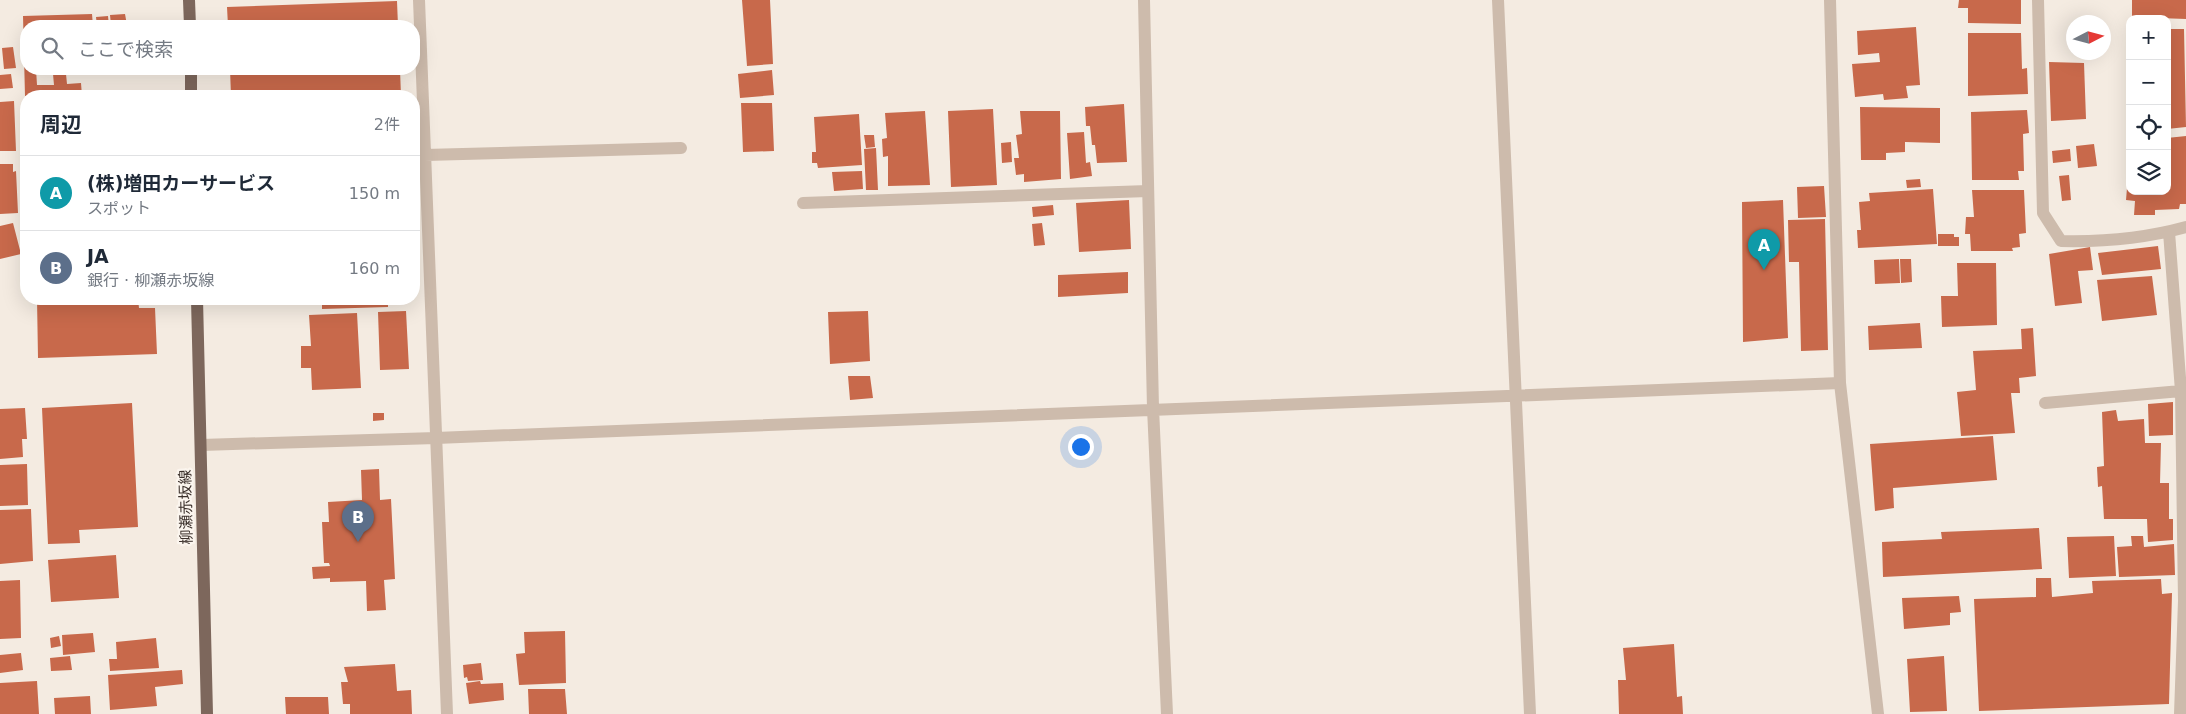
<!DOCTYPE html>
<html lang="ja">
<head>
<meta charset="utf-8">
<style>
  :root { --surface:#fff; --page:#f2f2f3; --text:#1f2937; --muted:#747a83; --line:#e0e1e3; --accent:#1a73e8 }
  body { margin:0; font-family:"DejaVu Sans","Noto Sans JP",sans-serif; background:var(--page); color:var(--text) }
  .controls { position:absolute; right:15px; top:15px; display:grid; overflow:hidden; border-radius:10px; box-shadow:0 5px 20px #0002 }
  .controls button { width:45px; height:45px; display:grid; place-items:center; padding:0; border:0; border-bottom:1px solid var(--line); background:var(--surface); color:var(--text); font:25px sans-serif }
  .compass { position:absolute; left:2066px; top:15px; width:45px; height:45px; border-radius:50%; background:var(--surface); box-shadow:0 5px 20px #0002; rotate:84deg }
  .you { position:absolute; left:1080px; top:446px; width:18px; height:18px; margin:-12px; border:4px solid #fff; border-radius:50%; background:#1a73e8; box-shadow:0 0 0 8px #1a73e833 }
  .badge { display:grid; place-items:center; width:32px; height:32px; border-radius:50%; background:var(--accent); color:#fff; font-size:16px; font-weight:700 }
  .pin { position:absolute; translate:-50% -41px; filter:drop-shadow(0 1px 2px #0008) }
  .pin::after { content:''; position:absolute; top:26px; width:18px; height:15px; background:inherit; clip-path:polygon(0 0,100% 0,50% 100%) }
  .list { margin:0; padding:0; list-style:none }
  h2 { display:flex; justify-content:space-between; align-items:center; height:65px; margin:0; padding:0 20px; font-size:21px }
  h2 small { font-size:16px; font-weight:400; color:var(--muted) }
  .list li { display:grid; grid-template-columns:32px 1fr auto; gap:15px; align-items:center; box-sizing:border-box; height:75px; padding:0 20px; border-top:1px solid var(--line) }
  .list b { display:block; font-size:19px; white-space:nowrap }
  .list p { margin:0; font-size:16px; white-space:nowrap; color:var(--muted) }
  .list em { font-size:16px; font-style:normal; color:var(--muted) }
  .icon { flex:none; width:28px; height:28px; fill:none; stroke:currentColor; stroke-width:2; stroke-linecap:round; stroke-linejoin:round }
  .map { position:relative; flex:none; width:2186px; height:714px; overflow:hidden }
  .search { position:absolute; background:var(--surface); box-shadow:0 5px 20px #0002; left:20px; top:20px; width:400px; height:55px; display:flex; align-items:center; gap:12px; box-sizing:border-box; padding:0 18px; border-radius:20px; color:var(--muted); font-size:19px }
  .panel { position:absolute; background:var(--surface); box-shadow:0 5px 20px #0002; left:20px; top:90px; width:400px; height:215px; border-radius:20px }
  .map>svg:first-child { display:block }
</style>
</head>
<body>
<div class="map">
<svg width="2186" height="714" viewBox="0 0 2186 714">
  <rect width="100%" height="100%" fill="#f4ebe1"/>
  <!-- building -->
  <path fill="#c8694b" d="M742 0H770L773 64 747 66Z
    M1959 0H2021V24L1968 23V8H1958Z
    M2132 0H2186V19L2132 17Z
    M397 1 398 26H228L227 7Z
    M92 14 93 26H26V69H36L37 85H54L53 74H50V69H75V70L68 71V74H66L67 84 81 83 82 96H25L23 16Z
    M125 14 127 25H111L110 15Z
    M108 16 109 26H97L96 17Z
    M1916 27 1920 85 1906 86 1908 98 1884 100 1883 94 1855 97 1852 64 1880 62 1879 53 1858 55 1857 31Z
    M2167 29H2184L2186 127 2167 129Z
    M1968 33H2021L2022 69 2027 68 2028 94 1968 96Z
    M13 47 16 68 4 69 2 48Z
    M2049 62 2084 63 2086 119 2051 121Z
    M230 69H400L401 96H231Z
    M772 70 774 95 740 98 738 74Z
    M11 74 13 88 0 89V75Z
    M14 101 16 151H0V102Z
    M741 103H772L774 151 743 152Z
    M1124 104 1127 162 1097 163 1095 145H1092L1090 126H1086L1085 107Z
    M1860 107 1940 108V143L1905 142V152L1886 153V160H1861Z
    M993 109 997 185 951 187 948 111Z
    M2027 110 2029 133 2023 134 2024 171H2018L2019 180H1972L1971 112Z
    M925 111 930 185 888 186V156L883 157 882 139 887 138 885 113Z
    M1020 111H1060L1061 179 1024 182V174L1016 175 1014 158H1019L1016 135 1022 134Z
    M859 114 862 165 818 168 817 163H812V152H816L814 117Z
    M1084 132 1086 163 1090 162 1092 176 1070 179 1067 133Z
    M864 135H874L875 147 866 148Z
    M2186 136V204H2180L2179 209 2155 210V215H2134L2135 201 2126 200 2128 176 2130 191H2167V138Z
    M1011 142 1012 162 1002 163 1001 143Z
    M2094 144 2097 166 2078 168 2076 146Z
    M876 148 878 190H866L864 149Z
    M2070 149 2071 161 2053 163 2052 151Z
    M0 164H13V172L16 171 18 213 0 214Z
    M862 171 863 189 834 191 832 172Z
    M2069 175 2071 200 2062 201 2059 176Z
    M1920 179 1921 187 1907 188 1906 180Z
    M1824 186 1826 217 1798 218 1797 187Z
    M1933 189 1937 244 1858 248 1857 230H1861L1859 202 1870 201 1869 193Z
    M1972 190H2024L2026 233 2019 234 2020 247 2012 248 2013 251H1971L1970 234H1965L1966 217H1974Z
    M1129 200 1131 249 1079 252 1076 203Z
    M1783 200 1788 338 1743 342 1742 202Z
    M1053 205 1054 215 1033 217 1032 207Z
    M1825 219 1828 350 1801 351 1799 262H1789L1788 220Z
    M13 223 21 254 0 259V226Z
    M1042 223 1045 245 1034 246 1032 224Z
    M1938 234H1954V237H1959V246H1938Z
    M2158 246 2161 269 2102 275 2098 253Z
    M2090 247 2093 270 2078 271 2082 303 2055 306 2049 254Z
    M1899 259 1900 283 1875 284 1874 260Z
    M1900 259H1911L1912 282 1901 283Z
    M1957 263H1996L1997 325 1942 327 1941 296H1958Z
    M1128 272V293L1058 297V275Z
    M2152 276 2157 315 2102 321 2097 280Z
    M37 299H138L139 308H155L157 354 38 358Z
    M322 299H388V307L322 309Z
    M406 311 409 369 380 370 378 312Z
    M868 311 870 361 830 364 828 312Z
    M357 313 361 388 312 390 311 368H301V346H311L309 315Z
    M1920 323 1922 348 1869 350 1868 326Z
    M2033 328 2036 376 2019 378 2020 393H2011L2015 433 1961 436 1957 392 1976 390 1973 351 2022 349 2021 329Z
    M848 376H870L873 398 850 400Z
    M2173 402V435L2149 436 2148 404Z
    M132 403 138 527 79 530 80 543 48 544 42 408Z
    M25 408 27 439H22L23 457 0 459V409Z
    M2116 410 2118 421 2144 419 2145 443H2161L2160 483H2169V519H2173V540L2148 542 2147 519H2104L2102 486 2098 487 2097 467 2104 466 2102 412Z
    M373 413H384V420L373 421Z
    M1993 436 1997 480 1893 488 1894 508 1875 511 1870 444Z
    M27 464 28 505 0 506V465Z
    M379 469 380 500 391 499 395 579 384 580 386 610 367 611 366 581 330 582V578L313 579 312 567 330 566 329 563H324L322 522H329L328 502 362 500 361 470Z
    M31 509 33 561 0 564V510Z
    M2039 528 2042 569 1883 577 1882 542 1942 539 1941 532Z
    M2114 536 2116 576 2069 578 2067 537Z
    M2131 536H2143L2144 547 2174 544 2175 575 2119 577 2117 547 2132 546Z
    M116 555 119 598 51 602 48 560Z
    M2036 578H2051L2052 597 2093 593 2092 581 2161 579 2162 594 2172 593 2169 704 1979 711 1974 599 2036 597Z
    M20 580 21 638 0 639V581Z
    M1959 596 1961 612 1950 613V625L1904 629 1902 598Z
    M565 631 566 683 519 685 516 654 525 653 524 632Z
    M93 633 95 652 63 655 62 635Z
    M59 636 61 646 51 648 50 638Z
    M156 638 159 668 110 671 109 659H117L116 642Z
    M1674 644 1677 697 1682 696 1683 714H1619L1618 680H1626L1623 648Z
    M21 653 23 670 0 673V655Z
    M70 656 72 670 51 671 50 658Z
    M1944 656 1947 711 1910 712 1907 659Z
    M481 663 483 680 468 681 467 677 464 678 463 665Z
    M395 664 397 691 411 690 412 714H350V704H343L341 682H348L344 667Z
    M182 670 183 684 155 687 157 706 110 710 108 675Z
    M37 681 39 714H0V683Z
    M480 681 481 684 503 683 504 700 469 704 466 683Z
    M528 689H565L567 714H529Z
    M90 696 91 714H55L54 698Z
    M285 697H328L329 714H286Z"/>
  <g fill="none" stroke-linecap="round" stroke-linejoin="round">
    <!-- minor -->
    <path stroke="#cdbbac" stroke-width="12" d="M419 0 447 714
      M1144 0 1153 408 1167 714
      M1498 0 1530 714
      M1830 0 1840 383
      M2038 0 2043 213 2061 241C2103 242 2146 238 2186 227
      M425 155 681 148
      M803 203 1148 191
      M2169 232 2181 391 2184 601 2180 714
      M2045 403 2181 391
      M201 445 436 438 1840 383 1878 714"/>
    <!-- major -->
    <path stroke="#7d675c" stroke-width="12" d="M189 0 190 26
      M191 69V96
      M197 299 207 714"/>
  </g>
  <g text-anchor="middle" dominant-baseline="central" stroke-width="4.5" stroke-linejoin="round" paint-order="stroke">
    <!-- street labels -->
    <g font-size="15" fill="#3b302b" stroke="#fbf5ee">
      <text transform="translate(186 507) rotate(-91)">柳瀬赤坂線</text>
    </g>
  </g>
</svg>
<div class="controls">
<button>+</button>
<button>−</button>
<button><svg class="icon" aria-label="locate" viewBox="0 0 24 24"><circle cx="12" cy="12" r="6"/><path d="M12 2v4M12 18v4M2 12h4M18 12h4"/></svg></button>
<button><svg class="icon" aria-label="layers" viewBox="0 0 24 24"><path d="M12 4l9 5-9 5-9-5zM3 14l9 5 9-5"/></svg></button>
</div>
<svg class="compass" viewBox="-18 -18 36 36"><path d="M0-13l5 13h-10z" fill="#e53935"/><path d="M0 13l5-13h-10z" fill="#747a83"/></svg>
<div class="you"></div>
<div class="pin badge" style="left:1764px;top:270px;background:#0f9aa8">A</div>
<div class="pin badge" style="left:358px;top:542px;background:#5c6f8a">B</div>
<div class="search"><svg class="icon" aria-label="search" viewBox="0 0 24 24"><circle cx="10" cy="10" r="6"/><path d="M15 15l6 6"/></svg>ここで検索</div>
<section class="panel">
<h2>周辺<small>2件</small></h2>
<ul class="list">
<li><span class="badge" style="background:#0f9aa8">A</span><div><b>(株)増田カーサービス</b><p>スポット</p></div><em>150 m</em></li>
<li><span class="badge" style="background:#5c6f8a">B</span><div><b>JA</b><p>銀行 · 柳瀬赤坂線</p></div><em>160 m</em></li>
</ul>
</section>
</div>
</body>
</html>
